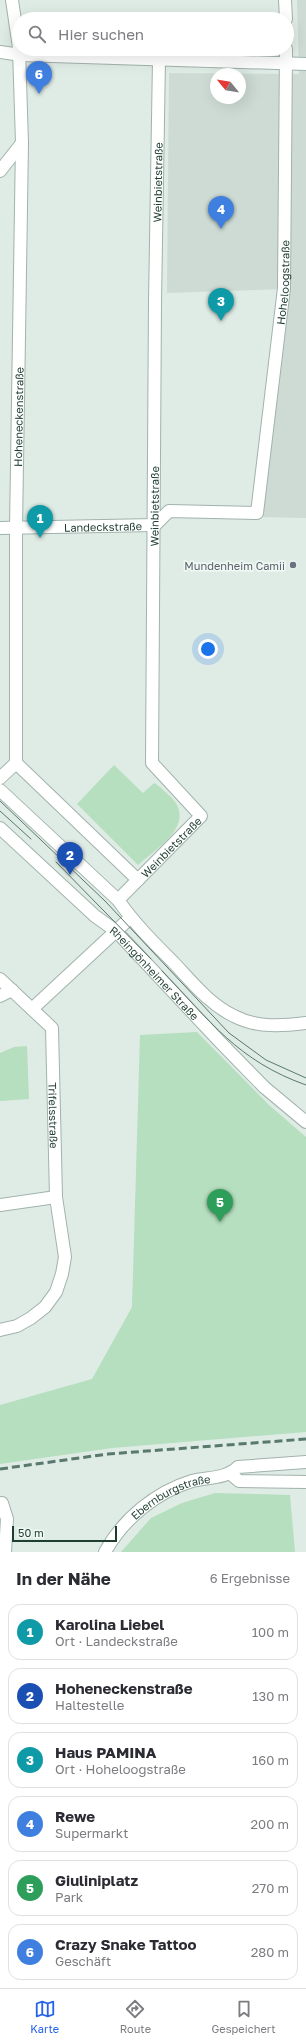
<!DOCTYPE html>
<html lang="de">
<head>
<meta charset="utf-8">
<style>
  :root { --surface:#fff; --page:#f7f7f7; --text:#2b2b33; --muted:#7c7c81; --line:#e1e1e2; --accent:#2563eb }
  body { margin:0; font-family:"Golos Text",sans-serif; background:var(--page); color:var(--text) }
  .compass { position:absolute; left:210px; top:68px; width:36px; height:36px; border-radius:50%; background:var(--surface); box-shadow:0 4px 16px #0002; rotate:300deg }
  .scale { position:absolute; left:12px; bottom:10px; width:105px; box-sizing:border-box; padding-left:4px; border:2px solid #1e3d33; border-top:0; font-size:11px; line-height:14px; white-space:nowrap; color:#1e3d33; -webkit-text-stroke:3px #eff8f3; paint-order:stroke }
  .you { position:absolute; left:208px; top:649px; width:14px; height:14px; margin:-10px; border:3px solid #fff; border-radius:50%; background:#1a73e8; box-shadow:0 0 0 6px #1a73e833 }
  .badge { display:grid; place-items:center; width:26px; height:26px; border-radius:50%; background:var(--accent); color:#fff; font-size:13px; font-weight:700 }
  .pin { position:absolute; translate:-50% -33px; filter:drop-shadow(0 1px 2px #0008) }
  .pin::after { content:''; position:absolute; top:21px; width:14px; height:12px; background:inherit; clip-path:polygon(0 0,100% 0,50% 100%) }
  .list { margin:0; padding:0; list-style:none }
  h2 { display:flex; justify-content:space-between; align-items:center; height:52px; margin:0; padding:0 16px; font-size:17px }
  h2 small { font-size:13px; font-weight:400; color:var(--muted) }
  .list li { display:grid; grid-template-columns:26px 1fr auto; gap:12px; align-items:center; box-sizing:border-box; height:56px; margin:0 8px 8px; padding:0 8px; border:1px solid var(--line); border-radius:12px }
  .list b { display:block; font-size:15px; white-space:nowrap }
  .list p { margin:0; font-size:13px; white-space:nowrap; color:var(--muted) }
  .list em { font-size:13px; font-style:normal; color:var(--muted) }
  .icon { flex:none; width:22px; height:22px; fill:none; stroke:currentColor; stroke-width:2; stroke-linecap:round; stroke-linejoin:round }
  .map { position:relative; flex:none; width:306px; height:1552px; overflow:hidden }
  .search { position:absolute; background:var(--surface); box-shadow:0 4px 16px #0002; left:12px; right:12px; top:12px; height:44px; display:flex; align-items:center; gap:10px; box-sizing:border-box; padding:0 14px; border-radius:22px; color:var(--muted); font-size:15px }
  .sheet { height:436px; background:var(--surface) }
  nav { display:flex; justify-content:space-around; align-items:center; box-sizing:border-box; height:56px; border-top:1px solid var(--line); background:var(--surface); font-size:11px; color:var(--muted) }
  nav a { display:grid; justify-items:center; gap:2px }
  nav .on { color:var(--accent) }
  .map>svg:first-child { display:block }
</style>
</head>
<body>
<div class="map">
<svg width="306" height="1552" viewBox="0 0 306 1552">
  <rect width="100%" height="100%" fill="#dfebe5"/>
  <!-- built -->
  <path fill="#cddbd4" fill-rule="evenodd" d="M297 0H306V518L261 517 287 289 167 293 169 73 299 74ZM216 74H240V98H216Z"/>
  <!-- green -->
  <path fill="#b5dfbe" d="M114 765 143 793 154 783C161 787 165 792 171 797 197 824 158 847 138 865L77 804Z
    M197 1032 269 1105 306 1137V1432L112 1448 0 1464V1405L92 1379 132 1307 140 1035Z
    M27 1046 29 1099 0 1101V1053L14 1047Z
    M215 1493 290 1495 295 1552H121L151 1518 182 1503Z"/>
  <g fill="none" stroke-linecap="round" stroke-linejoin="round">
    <defs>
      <g id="minor">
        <path d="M12 0 19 48"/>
        <path d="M285 0 286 19"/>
        <path d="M0 52 21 55 306 64"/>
        <path d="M0 171 22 143"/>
        <path id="s1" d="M0 528 155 525 169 511 257 513 284 288 286 49"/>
        <path d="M16 763 138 880"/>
        <path id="s2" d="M0 778 16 763V529L22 143 19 49"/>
        <path d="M0 790 118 900C134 923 153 942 173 962 192 982 209 1004 234 1016 257 1028 282 1026 306 1023"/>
        <path id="s3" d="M0 828 95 916 116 931 221 1043 264 1087 306 1122"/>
        <path id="s4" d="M118 900 201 816 152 763 155 302 159 59"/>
        <path id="s5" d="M0 979 52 1028 56 1197 65 1257 62 1274 56 1292 45 1307 31 1318 17 1326 0 1330"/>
        <path d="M0 996 12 990"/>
        <path d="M32 1009 130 918"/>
        <path d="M0 1205 56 1197"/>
        <path d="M231 1474 239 1481 306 1482"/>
        <path d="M2 1503 7 1519 5 1552"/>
        <path id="s6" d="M105 1552C123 1519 156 1492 192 1481 208 1477 226 1479 238 1467L306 1462"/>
      </g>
    </defs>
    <!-- minor casing -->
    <use href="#minor" stroke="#a1b3ac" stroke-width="14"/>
    <!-- minor -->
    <use href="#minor" stroke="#fff" stroke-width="12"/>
    <!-- tram -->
    <path stroke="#59796e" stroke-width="1" d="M0 801 105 901 229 1033 266 1060 306 1078
      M0 811 31 839
      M56 862 151 959
      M162 971C210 1021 238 1061 306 1085"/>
    <!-- rail -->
    <path stroke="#59796e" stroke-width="3" stroke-dasharray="8 4" stroke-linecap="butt" d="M0 1469 108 1454 306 1439"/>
  </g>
  <!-- markers -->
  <circle fill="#6b7280" stroke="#eff8f3" stroke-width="1.5" cx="293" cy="565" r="4"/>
  <g text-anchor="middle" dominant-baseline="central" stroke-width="3.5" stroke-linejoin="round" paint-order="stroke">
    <!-- street labels -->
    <g font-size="11" fill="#1e3d33" stroke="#eff8f3">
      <text stroke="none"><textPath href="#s4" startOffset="771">Weinbietstraße</textPath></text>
      <text stroke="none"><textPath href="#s1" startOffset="495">Hoheloogstraße</textPath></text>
      <text stroke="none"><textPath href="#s2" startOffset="368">Hoheneckenstraße</textPath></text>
      <text stroke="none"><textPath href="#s4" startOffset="447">Weinbietstraße</textPath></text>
      <text stroke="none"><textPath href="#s1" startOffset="103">Landeckstraße</textPath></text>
      <text stroke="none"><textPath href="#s4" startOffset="75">Weinbietstraße</textPath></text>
      <text stroke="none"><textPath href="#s3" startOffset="212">Rheingönheimer Straße</textPath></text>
      <text stroke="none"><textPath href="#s5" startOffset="159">Trifelsstraße</textPath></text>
      <text stroke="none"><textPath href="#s6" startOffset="89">Ebernburgstraße</textPath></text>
    </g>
    <!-- worship labels -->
    <g font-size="11" fill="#5b616d" stroke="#eff8f3" text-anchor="end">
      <text x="285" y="565">Mundenheim Camii</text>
    </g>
  </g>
</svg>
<svg class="compass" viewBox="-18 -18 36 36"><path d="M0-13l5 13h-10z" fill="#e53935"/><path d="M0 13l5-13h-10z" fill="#7c7c81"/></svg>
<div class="scale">50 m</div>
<div class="you"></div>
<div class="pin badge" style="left:40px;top:538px;background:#0f9aa8">1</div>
<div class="pin badge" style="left:70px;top:875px;background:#1a4fb4">2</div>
<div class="pin badge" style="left:221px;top:321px;background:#0f9aa8">3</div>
<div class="pin badge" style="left:221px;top:229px;background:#3f7fe0">4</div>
<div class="pin badge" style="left:220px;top:1222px;background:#2e9e5b">5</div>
<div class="pin badge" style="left:39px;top:94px;background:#3f7fe0">6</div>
<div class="search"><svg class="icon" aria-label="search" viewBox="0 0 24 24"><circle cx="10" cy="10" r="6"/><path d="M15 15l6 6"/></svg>Hier suchen</div>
</div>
<section class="sheet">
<h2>In der Nähe<small>6 Ergebnisse</small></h2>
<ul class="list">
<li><span class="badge" style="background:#0f9aa8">1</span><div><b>Karolina Liebel</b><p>Ort · Landeckstraße</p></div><em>100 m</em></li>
<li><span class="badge" style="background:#1a4fb4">2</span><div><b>Hoheneckenstraße</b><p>Haltestelle</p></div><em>130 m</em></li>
<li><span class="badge" style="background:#0f9aa8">3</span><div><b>Haus PAMINA</b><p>Ort · Hoheloogstraße</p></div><em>160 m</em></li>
<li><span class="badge" style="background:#3f7fe0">4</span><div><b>Rewe</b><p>Supermarkt</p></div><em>200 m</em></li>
<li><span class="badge" style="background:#2e9e5b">5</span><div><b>Giuliniplatz</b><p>Park</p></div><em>270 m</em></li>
<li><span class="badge" style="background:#3f7fe0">6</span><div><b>Crazy Snake Tattoo</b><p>Geschäft</p></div><em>280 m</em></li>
</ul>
</section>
<nav>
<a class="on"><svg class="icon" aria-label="map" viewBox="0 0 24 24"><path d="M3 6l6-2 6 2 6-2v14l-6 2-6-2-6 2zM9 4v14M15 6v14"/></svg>Karte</a>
<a><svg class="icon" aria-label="directions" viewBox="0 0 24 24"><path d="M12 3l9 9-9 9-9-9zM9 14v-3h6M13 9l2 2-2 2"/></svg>Route</a>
<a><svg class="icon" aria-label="saved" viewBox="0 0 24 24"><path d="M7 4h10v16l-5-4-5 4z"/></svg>Gespeichert</a>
</nav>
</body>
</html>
